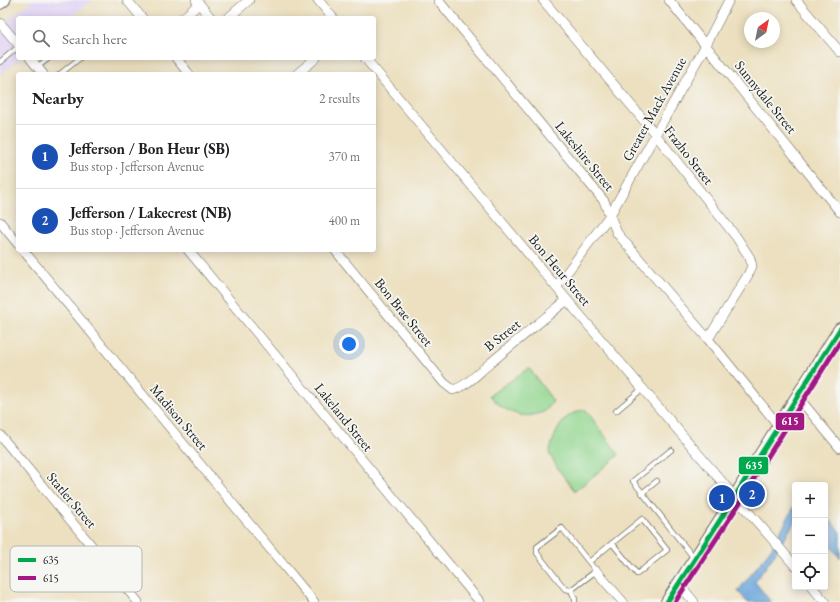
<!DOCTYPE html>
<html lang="en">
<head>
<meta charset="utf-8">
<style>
  :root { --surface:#fff; --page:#f6f6f6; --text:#202124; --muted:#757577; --line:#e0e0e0; --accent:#1f6fb2 }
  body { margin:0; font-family:"EB Garamond",serif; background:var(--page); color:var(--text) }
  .controls { position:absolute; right:12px; bottom:12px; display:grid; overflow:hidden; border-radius:4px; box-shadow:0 2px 10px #0003 }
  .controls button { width:36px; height:36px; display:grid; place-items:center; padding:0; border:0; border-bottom:1px solid var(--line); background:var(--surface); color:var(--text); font:20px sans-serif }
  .compass { position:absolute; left:744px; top:12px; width:36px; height:36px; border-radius:50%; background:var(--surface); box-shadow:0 2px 10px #0003; rotate:33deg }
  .you { position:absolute; left:349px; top:344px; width:14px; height:14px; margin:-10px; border:3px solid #fff; border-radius:50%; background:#1a73e8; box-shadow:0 0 0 6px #1a73e833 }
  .badge { display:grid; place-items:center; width:26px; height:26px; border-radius:50%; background:var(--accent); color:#fff; font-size:13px; font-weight:700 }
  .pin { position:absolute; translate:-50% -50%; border:2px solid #fff; box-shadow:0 1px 4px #0006 }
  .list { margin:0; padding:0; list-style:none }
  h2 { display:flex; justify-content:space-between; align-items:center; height:52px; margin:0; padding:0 16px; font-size:17px }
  h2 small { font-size:13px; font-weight:400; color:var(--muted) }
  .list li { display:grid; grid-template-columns:26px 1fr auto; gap:12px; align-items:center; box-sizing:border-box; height:64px; padding:0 16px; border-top:1px solid var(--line) }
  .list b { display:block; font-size:15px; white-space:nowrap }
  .list p { margin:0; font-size:13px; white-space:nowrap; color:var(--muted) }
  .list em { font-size:13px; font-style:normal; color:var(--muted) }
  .icon { flex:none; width:22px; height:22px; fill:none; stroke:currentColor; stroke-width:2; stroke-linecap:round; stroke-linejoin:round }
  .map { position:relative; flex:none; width:840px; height:602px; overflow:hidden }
  .search { position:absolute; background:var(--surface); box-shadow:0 2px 10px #0003; left:16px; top:16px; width:360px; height:44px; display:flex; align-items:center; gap:10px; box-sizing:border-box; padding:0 14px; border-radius:4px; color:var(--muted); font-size:15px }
  .panel { position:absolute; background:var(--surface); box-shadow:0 2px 10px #0003; left:16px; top:72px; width:360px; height:180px; border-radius:4px }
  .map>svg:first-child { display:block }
</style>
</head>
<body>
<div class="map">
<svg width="840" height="602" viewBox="0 0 840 602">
  <rect width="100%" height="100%" fill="#f6f6f2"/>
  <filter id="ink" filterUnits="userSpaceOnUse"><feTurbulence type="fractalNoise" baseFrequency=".025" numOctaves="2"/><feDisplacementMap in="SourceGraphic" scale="8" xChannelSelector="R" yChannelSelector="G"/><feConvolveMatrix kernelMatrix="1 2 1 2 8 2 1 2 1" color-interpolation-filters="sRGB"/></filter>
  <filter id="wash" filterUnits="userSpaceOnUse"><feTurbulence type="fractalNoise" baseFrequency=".012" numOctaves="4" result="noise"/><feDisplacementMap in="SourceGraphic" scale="16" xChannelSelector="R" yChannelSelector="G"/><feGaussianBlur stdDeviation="0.9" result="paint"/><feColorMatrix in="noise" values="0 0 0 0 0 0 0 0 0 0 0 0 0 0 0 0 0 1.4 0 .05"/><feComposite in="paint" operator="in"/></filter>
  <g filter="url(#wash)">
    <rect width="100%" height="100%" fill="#ece0c0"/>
    <!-- built -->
    <path fill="#e1d4f4" d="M33 0H93L70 18H18V58H21L0 75V26Z"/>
    <!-- green -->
    <path fill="#93d790" stroke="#587a56" d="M529 368 553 401C551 404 548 409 545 411 542 413 537 414 533 415 516 418 500 408 490 395Z
      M582 410H586L619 455 575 491 558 469 549 453C553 439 558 424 570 415 573 413 578 412 582 410Z"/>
    <!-- water -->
    <path fill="#69a4da" stroke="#42607b" d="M795 505V521L775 554 755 582 771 602H747L738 591 771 549Z
      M825 514 840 532V558L825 539Z"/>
  </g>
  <g filter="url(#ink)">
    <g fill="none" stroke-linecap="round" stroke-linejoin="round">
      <defs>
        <path id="lane" d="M0 62 18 47
          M37 67 49 58
          M60 74 80 58
          M616 411 642 389
          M671 450 633 481 694 558
          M642 493 657 481
          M562 528 596 571 571 590 565 589 537 553V547Z
          M589 562 642 519 667 550 637 574 612 543
          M571 590 575 599V602"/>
        <path id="street" d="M127 0 142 18
          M196 0 211 18
          M318 0 333 18
          M438 0 604 201 617 233 708 339 779 426
          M543 0 656 135 737 238 750 258 752 266 748 275 708 339
          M669 0 840 212
          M796 0 840 52
          M183 18 199 4
          M228 18 249 0
          M0 23 18 44
          M30 58 43 74
          M176 58 189 74
          M365 58 567 300 735 497 773 540 795 566
          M297 74 316 58
          M0 222 18 244
          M23 250 314 602
          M188 250 480 602
          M335 250 444 383 448 386 453 390C467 386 477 374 488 365 514 343 540 322 567 300
          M556 287 610 215 706 45 729 0
          M798 397 840 448
          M0 435 138 602
          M596 571 623 602
          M679 584 694 602
          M812 587 825 602"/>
        <path id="secondary" d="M0 3 4 0
          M667 602 735 497 749 473 840 329"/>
      </defs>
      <!-- lane casing -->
      <use href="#lane" stroke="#656155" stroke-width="6"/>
      <!-- street casing -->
      <use href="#street" stroke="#656155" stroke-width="10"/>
      <!-- secondary casing -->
      <use href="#secondary" stroke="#656155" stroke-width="14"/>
      <!-- lane -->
      <use href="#lane" stroke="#fff" stroke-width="4.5"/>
      <!-- street -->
      <use href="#street" stroke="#fff" stroke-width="9"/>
      <!-- secondary -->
      <use href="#secondary" stroke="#fff" stroke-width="12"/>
      <defs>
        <path id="bus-1" d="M667 602 735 497 749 473 840 329"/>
        <path id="bus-2" d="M675 602 741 501 755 477 840 342"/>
      </defs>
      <!-- bus-1 casing -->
      <use href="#bus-1" stroke="#f6f6f2" stroke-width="8"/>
      <!-- bus-2 casing -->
      <use href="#bus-2" stroke="#f6f6f2" stroke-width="8"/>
      <!-- bus-1 -->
      <use href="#bus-1" stroke="#00a94e" stroke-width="5"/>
      <!-- bus-2 -->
      <use href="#bus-2" stroke="#a31984" stroke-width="5"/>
    </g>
  </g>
  <g text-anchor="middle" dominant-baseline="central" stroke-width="3.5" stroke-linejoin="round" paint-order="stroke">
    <!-- street labels -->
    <g font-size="14" fill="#1c1c1c" stroke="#f6f6f2">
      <text transform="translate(766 97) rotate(51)">Sunnydale Street</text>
      <text transform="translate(654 109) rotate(-61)">Greater Mack Avenue</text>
      <text transform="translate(689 155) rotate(52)">Frazho Street</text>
      <text transform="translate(585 156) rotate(51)">Lakeshire Street</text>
      <text transform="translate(560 270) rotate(50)">Bon Heur Street</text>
      <text transform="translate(404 312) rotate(51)">Bon Brae Street</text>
      <text transform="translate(502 335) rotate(-39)">B Street</text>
      <text transform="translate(179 417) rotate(50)">Madison Street</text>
      <text transform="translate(344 417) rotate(51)">Lakeland Street</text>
      <text transform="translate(72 500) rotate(50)">Statler Street</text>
    </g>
  </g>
  <!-- legend -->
  <rect x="10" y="546" width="132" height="46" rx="6" fill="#f6f6f2" stroke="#b5b5b2" stroke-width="1"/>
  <rect x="18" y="558" width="18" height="4" fill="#00a94e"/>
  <rect x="18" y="576" width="18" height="4" fill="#a31984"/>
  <g font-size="11" fill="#1c1c1c">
    <text x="43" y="564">635</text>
    <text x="43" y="582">615</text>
  </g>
  <g stroke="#f6f6f2" stroke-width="1.5">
    <rect x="775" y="412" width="30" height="19" rx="4" fill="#a31984"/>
    <rect x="738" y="456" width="31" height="19" rx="4" fill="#00a94e"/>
  </g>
  <g font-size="11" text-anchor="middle" font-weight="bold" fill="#fff">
    <text x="790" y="425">615</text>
    <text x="754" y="469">635</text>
  </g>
</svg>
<div class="controls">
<button>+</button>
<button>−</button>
<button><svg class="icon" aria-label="locate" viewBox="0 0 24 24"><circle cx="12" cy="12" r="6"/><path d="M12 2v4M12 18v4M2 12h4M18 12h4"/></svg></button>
</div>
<svg class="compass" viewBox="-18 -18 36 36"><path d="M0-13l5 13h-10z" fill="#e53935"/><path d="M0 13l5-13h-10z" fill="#757577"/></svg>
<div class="you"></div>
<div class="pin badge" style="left:722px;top:498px;background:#1a4fb4">1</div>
<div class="pin badge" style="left:752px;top:494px;background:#1a4fb4">2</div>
<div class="search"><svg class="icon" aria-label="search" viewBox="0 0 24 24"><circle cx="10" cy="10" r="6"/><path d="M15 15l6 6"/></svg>Search here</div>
<section class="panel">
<h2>Nearby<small>2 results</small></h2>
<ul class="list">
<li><span class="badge" style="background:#1a4fb4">1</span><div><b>Jefferson / Bon Heur (SB)</b><p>Bus stop · Jefferson Avenue</p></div><em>370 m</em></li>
<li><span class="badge" style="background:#1a4fb4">2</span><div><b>Jefferson / Lakecrest (NB)</b><p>Bus stop · Jefferson Avenue</p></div><em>400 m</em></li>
</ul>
</section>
</div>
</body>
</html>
